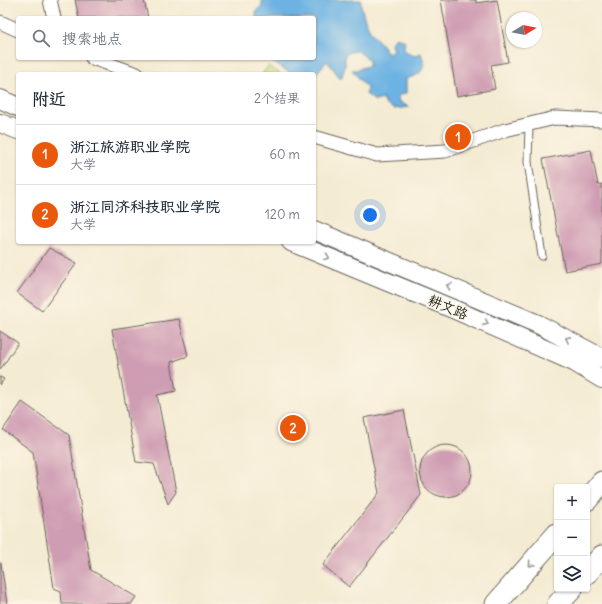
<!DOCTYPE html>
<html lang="zh">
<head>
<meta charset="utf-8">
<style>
  :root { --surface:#fff; --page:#f2f2f3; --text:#1f2937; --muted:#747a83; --line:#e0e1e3; --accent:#ea580c }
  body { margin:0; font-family:Delius,"LXGW WenKai TC",sans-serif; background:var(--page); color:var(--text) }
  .controls { position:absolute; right:12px; bottom:12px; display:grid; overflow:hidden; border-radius:4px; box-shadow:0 1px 3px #0004 }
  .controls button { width:36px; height:36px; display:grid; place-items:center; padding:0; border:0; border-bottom:1px solid var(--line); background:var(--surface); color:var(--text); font:20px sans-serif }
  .compass { position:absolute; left:506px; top:12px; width:36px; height:36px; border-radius:50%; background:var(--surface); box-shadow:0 1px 3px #0004; rotate:80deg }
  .you { position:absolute; left:370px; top:215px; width:14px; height:14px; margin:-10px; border:3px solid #fff; border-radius:50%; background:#1a73e8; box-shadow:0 0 0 6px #1a73e833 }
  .badge { display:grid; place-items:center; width:26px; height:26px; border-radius:50%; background:var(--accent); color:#fff; font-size:13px; font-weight:700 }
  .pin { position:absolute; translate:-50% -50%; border:2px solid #fff; box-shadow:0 1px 4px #0006 }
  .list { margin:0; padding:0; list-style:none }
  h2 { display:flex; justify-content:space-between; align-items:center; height:52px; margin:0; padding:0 16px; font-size:17px }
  h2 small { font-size:13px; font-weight:400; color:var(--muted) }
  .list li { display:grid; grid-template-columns:26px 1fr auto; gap:12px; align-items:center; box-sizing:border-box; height:60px; padding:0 16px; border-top:1px solid var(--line) }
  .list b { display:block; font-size:15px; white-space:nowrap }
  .list p { margin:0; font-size:13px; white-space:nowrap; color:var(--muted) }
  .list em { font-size:13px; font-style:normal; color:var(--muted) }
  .icon { flex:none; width:22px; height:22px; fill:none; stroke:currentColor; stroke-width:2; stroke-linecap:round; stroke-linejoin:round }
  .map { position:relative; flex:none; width:602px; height:604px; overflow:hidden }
  .search { position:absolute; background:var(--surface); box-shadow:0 1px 3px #0004; left:16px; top:16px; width:300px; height:44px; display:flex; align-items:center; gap:10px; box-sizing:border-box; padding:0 14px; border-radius:4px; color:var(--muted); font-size:15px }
  .panel { position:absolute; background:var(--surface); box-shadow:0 1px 3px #0004; left:16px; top:72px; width:300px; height:172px; border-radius:4px }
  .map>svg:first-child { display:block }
</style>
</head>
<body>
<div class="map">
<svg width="602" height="604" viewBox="0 0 602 604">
  <rect width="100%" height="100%" fill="#fcf5e5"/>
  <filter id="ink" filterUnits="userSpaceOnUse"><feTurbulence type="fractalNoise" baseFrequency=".025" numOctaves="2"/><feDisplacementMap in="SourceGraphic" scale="8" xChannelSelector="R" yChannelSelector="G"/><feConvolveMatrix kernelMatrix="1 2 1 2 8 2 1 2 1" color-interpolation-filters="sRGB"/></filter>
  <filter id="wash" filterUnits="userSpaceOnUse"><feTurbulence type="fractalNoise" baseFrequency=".012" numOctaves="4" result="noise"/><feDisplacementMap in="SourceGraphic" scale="16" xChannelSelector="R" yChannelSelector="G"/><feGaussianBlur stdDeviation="0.9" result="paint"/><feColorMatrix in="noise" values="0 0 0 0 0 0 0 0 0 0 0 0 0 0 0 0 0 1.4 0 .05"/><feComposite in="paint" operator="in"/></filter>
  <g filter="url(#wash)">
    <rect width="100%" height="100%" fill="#f4ebd3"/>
    <!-- green -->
    <path fill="#c3d477" stroke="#70784a" d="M268 66 281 74H262Z"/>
    <!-- water -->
    <path fill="#6cb2e3" stroke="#446780" d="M262 0H361C360 8 367 27 372 33 377 40 383 45 388 53L394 50 391 43 396 37 405 41 404 50 414 56 421 53 425 65 419 74 406 79V93L399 95 398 101 409 107 394 109 386 105 383 99 375 101 366 94 367 88 352 70H356L370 65 368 59 358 51 350 52 345 55V67L341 79 327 61 314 76V74H292L271 61 270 58H314V18H256V11L262 6Z"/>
    <g id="blocks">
      <!-- building -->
      <path fill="#cf9db3" d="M75 0H144L148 18H79Z
        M441 0H476V3L497 0 508 62 491 65 495 89 457 96Z
        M591 150 598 185 602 184V264L565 271 543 159Z
        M49 248 77 263 42 311 17 293Z
        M179 319 188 356 171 362 176 391 157 395 176 492 168 504 154 464 136 462 112 329Z
        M0 331 18 343 0 370Z
        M0 377 4 379 0 385Z
        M22 402 69 435 91 570 136 597 131 604H62L61 591 54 588 33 452 3 430Z
        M404 410 421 495 349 587 323 565 379 493 364 418Z
        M420 471a26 26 0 1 1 52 0a26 26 0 1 1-52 0Z
        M0 563H1L7 604H0Z"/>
    </g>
  </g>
  <g filter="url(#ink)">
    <use href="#blocks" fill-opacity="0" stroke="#68645c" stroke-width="1"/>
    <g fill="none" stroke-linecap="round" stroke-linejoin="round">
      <defs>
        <path id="lane" d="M529 125 528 162 542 256"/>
        <path id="street" d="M50 0 54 18
          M0 22 18 30
          M92 58 137 74
          M314 137 377 155 445 151 505 130 555 118 602 120"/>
        <path id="secondary" d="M0 99 18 107
          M0 123 18 130
          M314 230 538 324 602 358
          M291 242 453 309 574 362 602 379"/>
        <path id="primary" d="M587 500 602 482
          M587 573 602 556
          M496 604 557 534
          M558 604 572 589"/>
      </defs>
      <!-- lane casing -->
      <use href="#lane" stroke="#68645c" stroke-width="9"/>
      <!-- street casing -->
      <use href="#street" stroke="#68645c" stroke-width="15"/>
      <!-- secondary casing -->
      <use href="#secondary" stroke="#68645c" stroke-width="20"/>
      <!-- primary casing -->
      <use href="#primary" stroke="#68645c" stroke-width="23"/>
      <!-- lane -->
      <use href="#lane" stroke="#fff" stroke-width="7"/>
      <!-- street -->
      <use href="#street" stroke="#fff" stroke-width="13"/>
      <!-- secondary -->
      <use href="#secondary" stroke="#fff" stroke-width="18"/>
      <!-- primary -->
      <use href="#primary" stroke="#fff" stroke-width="21"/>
    </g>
    <!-- one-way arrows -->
    <defs><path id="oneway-chevron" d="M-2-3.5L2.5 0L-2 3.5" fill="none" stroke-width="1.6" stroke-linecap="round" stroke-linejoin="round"/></defs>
    <g stroke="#999">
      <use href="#oneway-chevron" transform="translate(327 257) rotate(22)"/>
      <use href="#oneway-chevron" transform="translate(449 286) rotate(-157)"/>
      <use href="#oneway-chevron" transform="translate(486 323) rotate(24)"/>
      <use href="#oneway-chevron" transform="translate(568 339) rotate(-152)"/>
      <use href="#oneway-chevron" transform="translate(531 564) rotate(131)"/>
    </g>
  </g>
  <g text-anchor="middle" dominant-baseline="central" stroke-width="3" stroke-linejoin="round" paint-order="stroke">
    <!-- street labels -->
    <g font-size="14" fill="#1c1c1c" stroke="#fcf5e5">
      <text transform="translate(448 307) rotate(23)">耕文路</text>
    </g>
  </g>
</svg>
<div class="controls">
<button>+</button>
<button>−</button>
<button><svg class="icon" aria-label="layers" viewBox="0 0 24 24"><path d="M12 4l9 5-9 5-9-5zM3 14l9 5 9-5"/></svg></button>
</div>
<svg class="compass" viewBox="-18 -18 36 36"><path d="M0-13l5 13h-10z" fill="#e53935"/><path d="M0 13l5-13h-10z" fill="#747a83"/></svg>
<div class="you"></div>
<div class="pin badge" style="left:458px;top:137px">1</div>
<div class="pin badge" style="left:293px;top:428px">2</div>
<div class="search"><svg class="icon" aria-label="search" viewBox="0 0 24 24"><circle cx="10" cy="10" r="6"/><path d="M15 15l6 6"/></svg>搜索地点</div>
<section class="panel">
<h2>附近<small>2个结果</small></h2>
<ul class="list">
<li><span class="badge">1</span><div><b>浙江旅游职业学院</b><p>大学</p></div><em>60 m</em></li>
<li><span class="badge">2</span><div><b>浙江同济科技职业学院</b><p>大学</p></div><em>120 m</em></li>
</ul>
</section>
</div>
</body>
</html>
